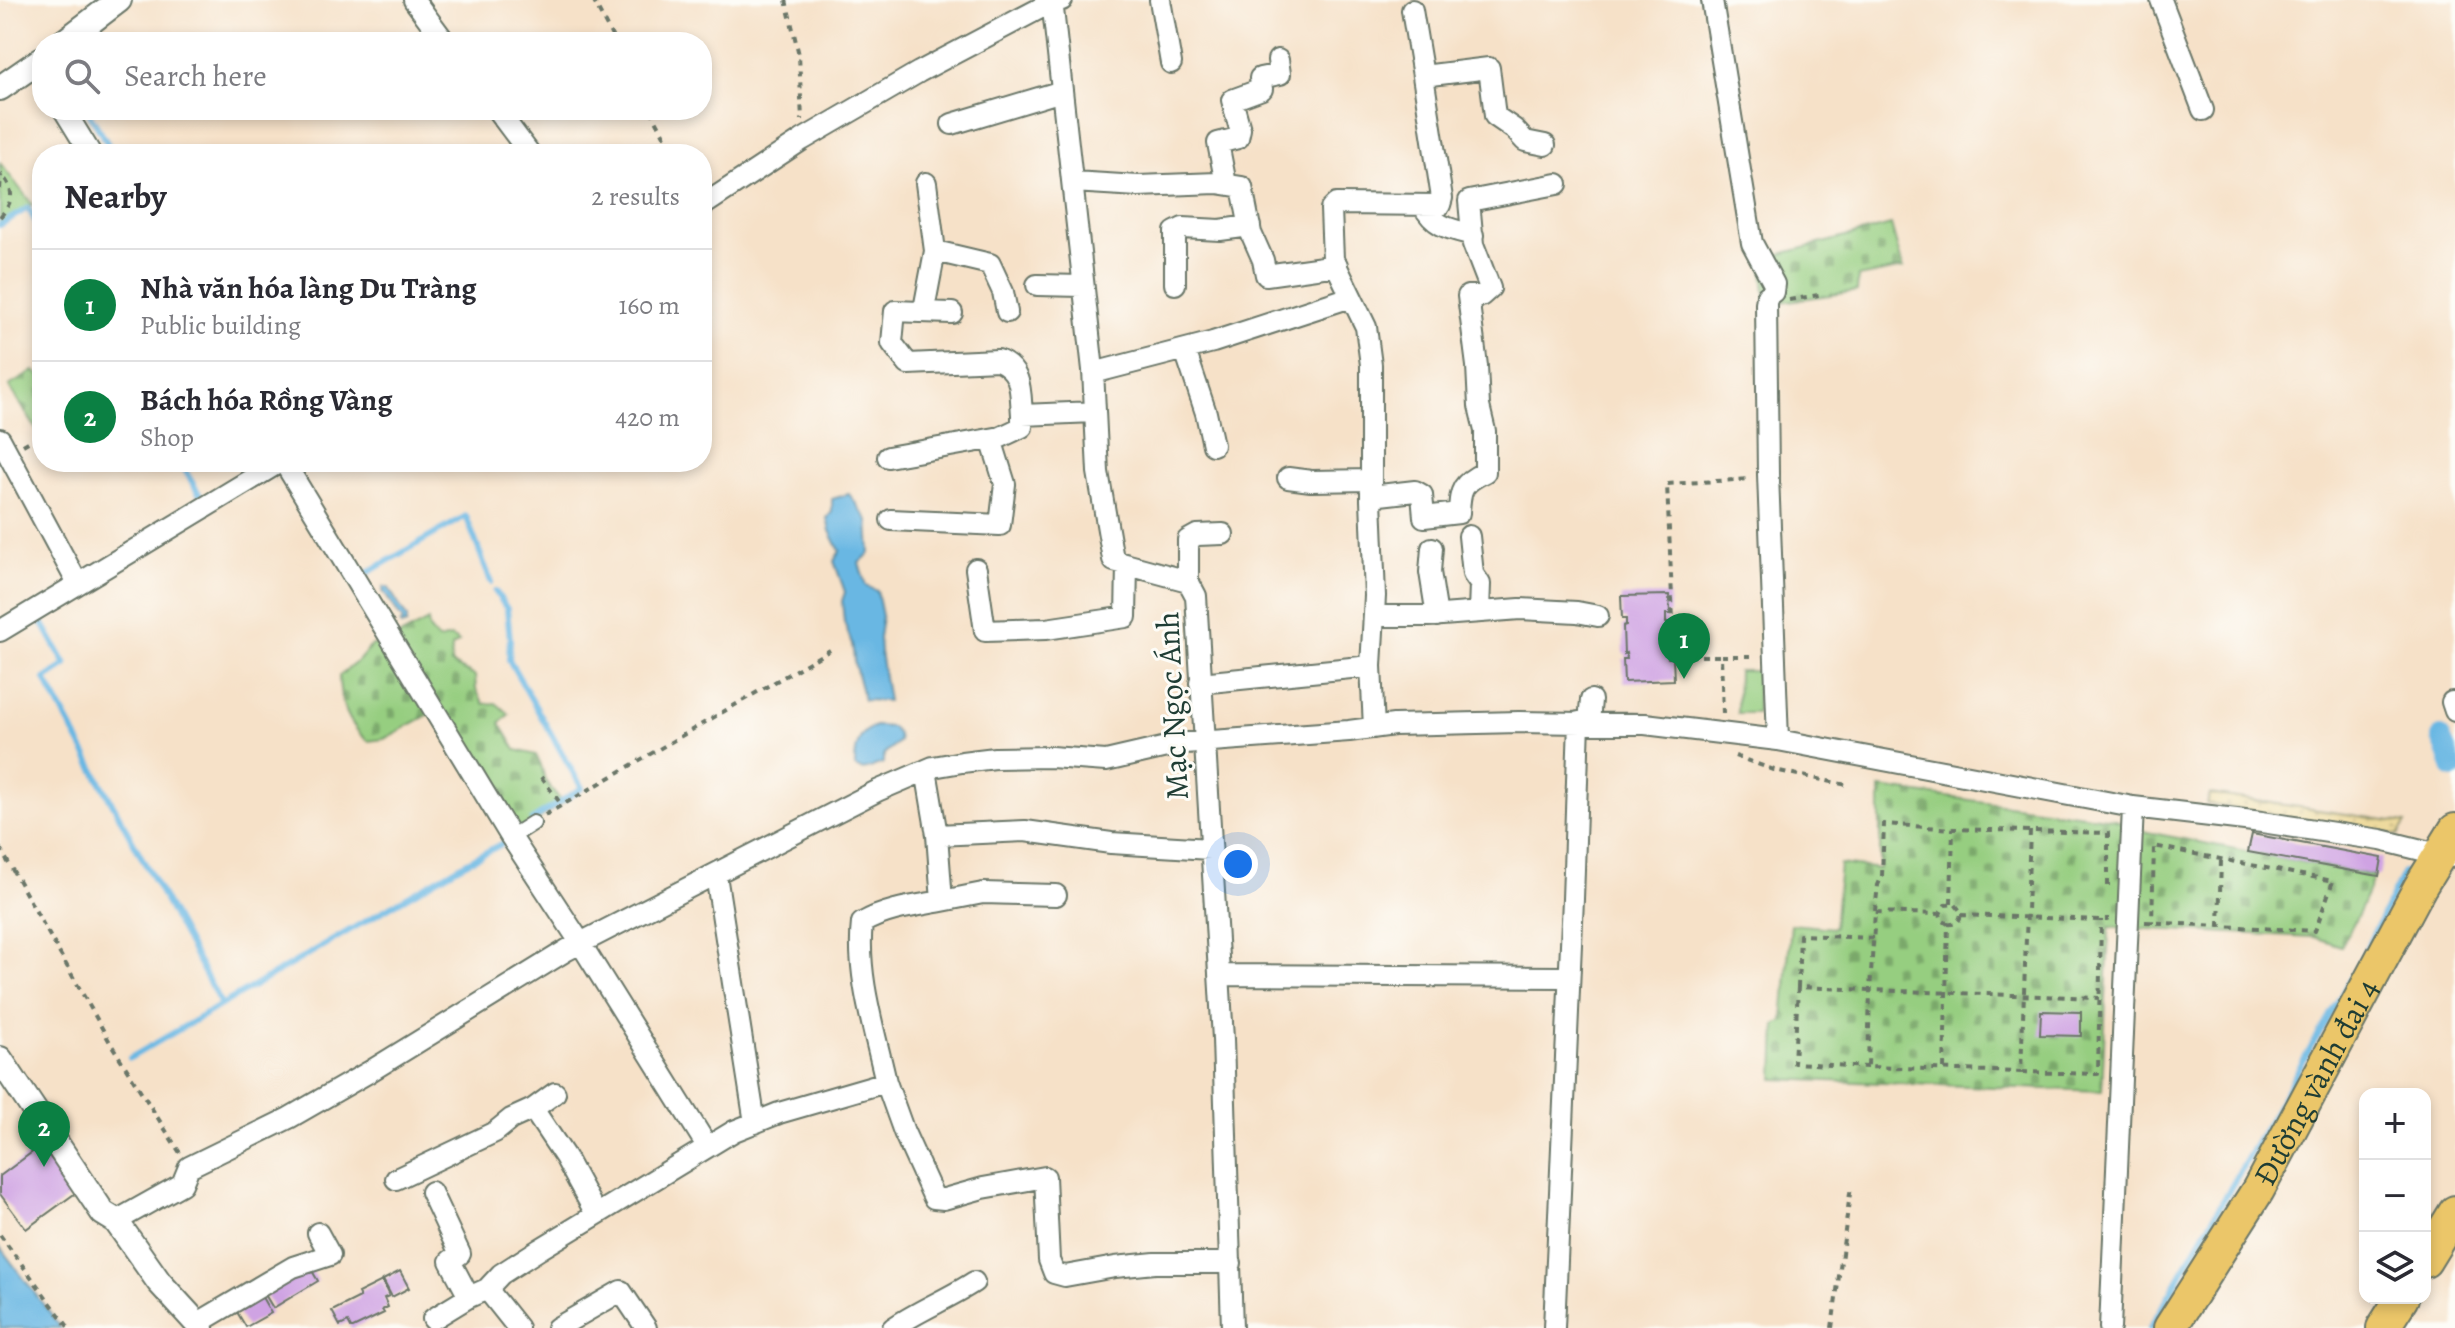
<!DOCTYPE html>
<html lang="en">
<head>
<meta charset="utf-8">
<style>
  :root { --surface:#fff; --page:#f7f7f7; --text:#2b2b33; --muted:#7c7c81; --line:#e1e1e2; --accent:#0b8043 }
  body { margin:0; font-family:Alegreya,serif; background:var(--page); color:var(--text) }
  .controls { position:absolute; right:24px; bottom:24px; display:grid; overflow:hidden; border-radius:16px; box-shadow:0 4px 12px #0003 }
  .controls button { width:72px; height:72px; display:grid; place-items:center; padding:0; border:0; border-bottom:2px solid var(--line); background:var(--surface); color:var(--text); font:40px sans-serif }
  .you { position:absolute; left:1238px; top:864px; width:28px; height:28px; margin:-20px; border:6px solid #fff; border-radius:50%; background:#1a73e8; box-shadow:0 0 0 12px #1a73e833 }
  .badge { display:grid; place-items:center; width:52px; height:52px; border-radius:50%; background:var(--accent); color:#fff; font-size:26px; font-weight:700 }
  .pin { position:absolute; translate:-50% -66px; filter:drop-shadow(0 2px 4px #0008) }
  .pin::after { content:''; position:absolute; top:42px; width:28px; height:24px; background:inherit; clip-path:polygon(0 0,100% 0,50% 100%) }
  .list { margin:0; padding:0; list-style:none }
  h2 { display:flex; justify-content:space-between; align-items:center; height:104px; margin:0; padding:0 32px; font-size:34px }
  h2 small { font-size:26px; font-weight:400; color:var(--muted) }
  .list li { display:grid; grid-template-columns:52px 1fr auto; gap:24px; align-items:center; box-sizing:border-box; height:112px; padding:0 32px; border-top:2px solid var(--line) }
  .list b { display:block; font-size:30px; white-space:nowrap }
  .list p { margin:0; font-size:26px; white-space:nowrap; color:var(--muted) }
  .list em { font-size:26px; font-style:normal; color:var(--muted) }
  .icon { flex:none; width:44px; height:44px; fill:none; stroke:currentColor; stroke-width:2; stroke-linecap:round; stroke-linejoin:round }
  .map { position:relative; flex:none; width:2455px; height:1328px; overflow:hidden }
  .search { position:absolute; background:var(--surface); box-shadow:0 4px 12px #0003; left:32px; top:32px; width:680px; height:88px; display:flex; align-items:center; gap:20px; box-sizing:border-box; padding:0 28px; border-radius:32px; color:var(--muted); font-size:30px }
  .panel { position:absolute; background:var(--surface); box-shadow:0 4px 12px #0003; left:32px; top:144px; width:680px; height:328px; border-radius:32px }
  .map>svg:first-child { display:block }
</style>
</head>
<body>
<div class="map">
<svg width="2455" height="1328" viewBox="0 0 2455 1328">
  <defs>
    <pattern id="sand-dots" width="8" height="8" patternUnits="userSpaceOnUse" patternTransform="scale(2)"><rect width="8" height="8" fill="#eeda9e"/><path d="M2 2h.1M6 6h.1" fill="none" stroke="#ccbc89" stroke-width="1.8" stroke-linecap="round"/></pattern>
    <pattern id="cemetery-stones" width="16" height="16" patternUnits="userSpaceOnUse" patternTransform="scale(2)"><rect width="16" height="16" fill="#96ce80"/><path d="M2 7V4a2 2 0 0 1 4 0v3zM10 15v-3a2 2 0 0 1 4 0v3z" fill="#7aa86a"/></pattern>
  </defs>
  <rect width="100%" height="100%" fill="#fdfcf7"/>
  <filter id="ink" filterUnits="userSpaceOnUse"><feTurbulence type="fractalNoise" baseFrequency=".0125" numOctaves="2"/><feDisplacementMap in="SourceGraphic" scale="16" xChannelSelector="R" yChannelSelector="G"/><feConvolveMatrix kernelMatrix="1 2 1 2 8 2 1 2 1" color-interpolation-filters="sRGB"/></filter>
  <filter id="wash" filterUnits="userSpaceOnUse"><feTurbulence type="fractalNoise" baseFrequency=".006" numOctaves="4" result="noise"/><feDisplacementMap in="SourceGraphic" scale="32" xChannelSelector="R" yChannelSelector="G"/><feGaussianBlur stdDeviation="1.8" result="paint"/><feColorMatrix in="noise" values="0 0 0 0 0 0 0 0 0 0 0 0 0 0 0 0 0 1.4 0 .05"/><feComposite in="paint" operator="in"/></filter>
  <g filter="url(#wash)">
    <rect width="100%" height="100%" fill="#f6e1c8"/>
    <!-- sand -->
    <path fill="url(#sand-dots)" stroke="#868c69" stroke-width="2" d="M2210 794 2406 823 2398 835 2207 804Z"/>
    <!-- cemetery -->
    <path fill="url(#cemetery-stones)" stroke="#5a865a" stroke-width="2" d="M1891 225 1903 268 1858 277 1857 291 1766 304 1762 259Z
      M34 371 42 377V434L40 435 9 386Z
      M428 621 429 629 438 640 451 637 459 642 452 647 451 664 475 676 476 690 484 704 496 703 509 714 500 723 516 750 536 755 542 768 545 781 563 803 511 837 435 711 384 739 368 741C348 725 339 700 339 676L359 660 372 645 385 644Z
      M1880 788 2113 819 2147 832 2374 876 2360 911 2341 946 2314 937 2109 927 2102 1091 1774 1079 1776 1025 1783 1021 1791 924 1834 928 1840 864 1880 869Z"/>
    <!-- green -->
    <path fill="#96ce80" stroke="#5a865a" stroke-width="2" d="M0 163 32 204 0 224Z
      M1738 671H1757V713H1737Z"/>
    <!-- water -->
    <path fill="#69b7e3" stroke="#447a8c" stroke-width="2" d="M849 494 868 520 870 553 859 563 866 586 877 591 882 616 879 638 880 652 888 701 864 700 855 666 852 644 844 622 842 601 845 592 834 561 840 551 830 531 827 518 832 512V499Z
      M384 587H388L407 618V624L401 626 400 624 403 621 383 591Z
      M875 726 892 727 898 735 899 741 884 754 883 763C872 765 866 774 855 767 855 750 857 733 875 726Z
      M0 1247 61 1328H0Z"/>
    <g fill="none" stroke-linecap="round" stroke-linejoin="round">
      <!-- stream -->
      <path stroke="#69b7e3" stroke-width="6" d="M87 110 114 154
        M0 225 28 208 42 233
        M180 462 204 502
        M360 577 466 516 491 582
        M495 591 507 609 510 639 509 660 582 788 532 820
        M39 617 66 665 45 679 221 1004
        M130 1058 460 866 509 840
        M2150 1328 2354 973 2404 872"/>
      <!-- canal -->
      <path stroke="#69b7e3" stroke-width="20" d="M2441 737 2453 769"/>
    </g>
    <g id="blocks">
      <!-- building -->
      <path fill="#cfa3e3" d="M1669 595 1670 614H1666V623H1669L1670 649H1667L1668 658H1673L1674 680 1624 682 1623 659H1627L1626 653 1624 654 1623 626 1626 625V619H1622L1621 596Z
        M2252 834 2382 858 2379 876 2248 852Z
        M2041 1011 2081 1012V1036L2040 1035Z
        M46 1142 81 1189 26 1229 0 1194V1176Z
        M308 1264 318 1281 273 1308 263 1291Z
        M400 1271 409 1288 392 1297 383 1280Z
        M382 1281 389 1296 384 1298 388 1307 382 1310 384 1313 353 1328H351L348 1322 340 1326 332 1311 360 1297 358 1293Z
        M259 1292 271 1313 246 1327 234 1307Z"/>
    </g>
  </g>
  <g filter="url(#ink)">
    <use href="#blocks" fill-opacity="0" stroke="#6a7668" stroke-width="2"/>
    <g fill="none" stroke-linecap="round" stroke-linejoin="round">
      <defs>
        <path id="pedestrian" d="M511 837 533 823"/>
        <path id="minor" d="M414 0 445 42
          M1052 0 1093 370 1098 472 1113 559 1114 561 1188 581 1196 596 1223 1039 1232 1328
          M1160 0 1171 63
          M1712 0 1752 243 1774 284 1773 292 1767 296 1766 304 1768 474 1778 740
          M2161 0 2203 110
          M1412 10 1423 76
          M64 110 91 154
          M497 110 530 154
          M952 124 1062 91
          M1073 182 1138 186 1217 183 1242 187 1251 233 1263 260 1266 275 1337 265
          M926 183 935 251
          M1226 184 1218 143 1238 138 1240 129 1232 100 1262 89 1260 78 1280 74 1278 60
          M1423 205C1434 227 1450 229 1473 235
          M702 206 802 140 919 72 1052 2 1062 0
          M1175 284V232L1183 228 1220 230 1250 226
          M1037 285 1082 286
          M920 312 952 313
          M1007 312 1003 292 990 264 935 251 925 304 920 312 895 311 892 343 908 364 998 360C1023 371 1020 391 1022 415L1095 412
          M1185 350 1206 413 1213 445
          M1093 373 1213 342 1351 297
          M0 439 78 584
          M888 457 1001 437 1022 427V415
          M284 462 511 837 576 936 707 1146
          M1288 478 1311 481 1371 480
          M1371 496 1415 491 1422 495 1424 517 1459 513C1460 489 1462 483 1485 472V431L1479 406 1477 366 1468 296H1481L1490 288 1473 244 1469 201 1557 184
          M891 520 1000 525 1005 484 991 439
          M1469 536 1473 574 1480 584 1479 611
          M1432 548 1430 572 1437 616
          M976 569 985 631 1046 629 1126 617 1127 565
          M1188 581V540L1197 535 1223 534
          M1375 616H1429L1520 609 1577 612 1598 616
          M0 631 280 462
          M1200 683 1371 666
          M2452 702 2455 711
          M1589 722 1591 700
          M1374 728 1371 666 1375 596 1371 500V365L1366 327 1333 259 1331 209 1336 204 1440 205 1442 198 1423 76 1489 68 1495 116 1514 129 1525 141 1545 145
          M926 770 937 835
          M716 875 755 1123
          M942 901 983 893 1056 895
          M1219 975 1568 977
          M886 1082C875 1032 856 975 862 923 886 909 914 906 942 901L937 835 1025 831 1111 843 1210 849
          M533 1109 555 1093
          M396 1179 495 1132 511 1119 533 1109 565 1157 596 1214
          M431 1192 460 1254 450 1261 469 1297 487 1289
          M116 1221 182 1184 189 1167 289 1118 369 1072 567 950 877 791 933 767 962 762 995 758 1051 757 1106 761 1184 743 1349 731 1394 725 1519 722 1645 724 1778 740 2133 807 2262 822 2381 840 2450 857
          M433 1319 469 1297
          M198 1323 293 1267 330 1255 318 1233
          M518 1328 487 1289 501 1274 540 1249 734 1131 779 1113 886 1082 904 1132 934 1198 944 1199 983 1188 1045 1177 1049 1260 1054 1273 1065 1276 1115 1267 1155 1263H1231
          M557 1328 621 1291 646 1328
          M893 1328C919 1310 948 1299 974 1282
          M1554 1328 1573 899 1579 722
          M2110 1328 2133 807"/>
        <path id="tertiary" d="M64 42 119 0
          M0 88 42 59
          M0 1059 103 1213 116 1221 159 1282 201 1328"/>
        <g id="primary">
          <path d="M2425 1261 2455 1212"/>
          <path id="s1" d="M2170 1328 2258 1190 2420 887 2455 830"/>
          <path d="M2383 1328 2402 1298"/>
        </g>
      </defs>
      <!-- pedestrian casing -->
      <use href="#pedestrian" stroke="#6a7668" stroke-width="18"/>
      <!-- minor casing -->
      <use href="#minor" stroke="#6a7668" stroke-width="24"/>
      <!-- tertiary casing -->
      <use href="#tertiary" stroke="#6a7668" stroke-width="28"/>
      <!-- primary casing -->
      <use href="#primary" stroke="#6a7668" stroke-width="36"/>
      <!-- path -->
      <path stroke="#6a7668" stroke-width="4" stroke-dasharray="6 6" stroke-linecap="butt" d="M593 0 615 42
        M786 0 799 55 802 120
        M651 110 674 154
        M0 189 1 175
        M0 217C14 201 15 190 1 174
        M1789 300 1824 294
        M23 445 42 434
        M1721 656H1757
        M1723 714 1721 656H1676L1674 643 1667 484 1751 479
        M1735 756 1774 770 1847 785
        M541 777 561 804
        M545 815 830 650
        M2030 831 2021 1072 1868 1067 1870 990 2099 998
        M0 848 111 1044 180 1153
        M1951 903 1953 829 2108 833V892
        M1875 911 1878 885 1882 876 1884 824 1953 829
        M1961 915 2101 920H2107V917
        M2145 922 2315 931 2333 881 2154 846 2152 923
        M2219 927 2221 860
        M1873 938 1800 935 1798 987 1870 990 1875 912 1940 914
        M1798 987 1794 1063 1868 1067
        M1944 1069 1948 924 1942 920 1940 914 1945 905 1955 904 1961 912C1961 920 1957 925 1948 924
        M2022 1072 2098 1074 2101 920
        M0 1235 69 1328
        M1832 1328 1851 1186"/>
      <!-- pedestrian -->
      <use href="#pedestrian" stroke="#fff" stroke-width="14"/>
      <!-- minor -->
      <use href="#minor" stroke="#fff" stroke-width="20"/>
      <!-- tertiary -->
      <use href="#tertiary" stroke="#fff" stroke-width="24"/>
      <!-- primary -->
      <use href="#primary" stroke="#ebc669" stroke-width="32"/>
    </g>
  </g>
  <g text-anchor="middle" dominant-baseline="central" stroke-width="6" stroke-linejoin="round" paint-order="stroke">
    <!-- street labels -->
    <g font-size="32" fill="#1f3d34" stroke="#fdfcf7">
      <text transform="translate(1172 706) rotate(-93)">Mạc Ngọc Ánh</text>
      <text stroke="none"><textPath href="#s1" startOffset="286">Đường vành đai 4</textPath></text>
    </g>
  </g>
</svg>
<div class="controls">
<button>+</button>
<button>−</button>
<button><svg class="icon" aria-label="layers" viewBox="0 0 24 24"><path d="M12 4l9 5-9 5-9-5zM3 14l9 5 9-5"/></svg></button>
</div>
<div class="you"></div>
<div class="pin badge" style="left:1684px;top:679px">1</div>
<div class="pin badge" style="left:44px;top:1167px">2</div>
<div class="search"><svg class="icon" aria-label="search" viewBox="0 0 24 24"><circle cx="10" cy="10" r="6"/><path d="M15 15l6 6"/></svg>Search here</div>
<section class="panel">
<h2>Nearby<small>2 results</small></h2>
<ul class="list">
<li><span class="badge">1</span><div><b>Nhà văn hóa làng Du Tràng</b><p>Public building</p></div><em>160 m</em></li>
<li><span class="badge">2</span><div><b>Bách hóa Rồng Vàng</b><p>Shop</p></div><em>420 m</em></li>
</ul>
</section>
</div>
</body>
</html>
